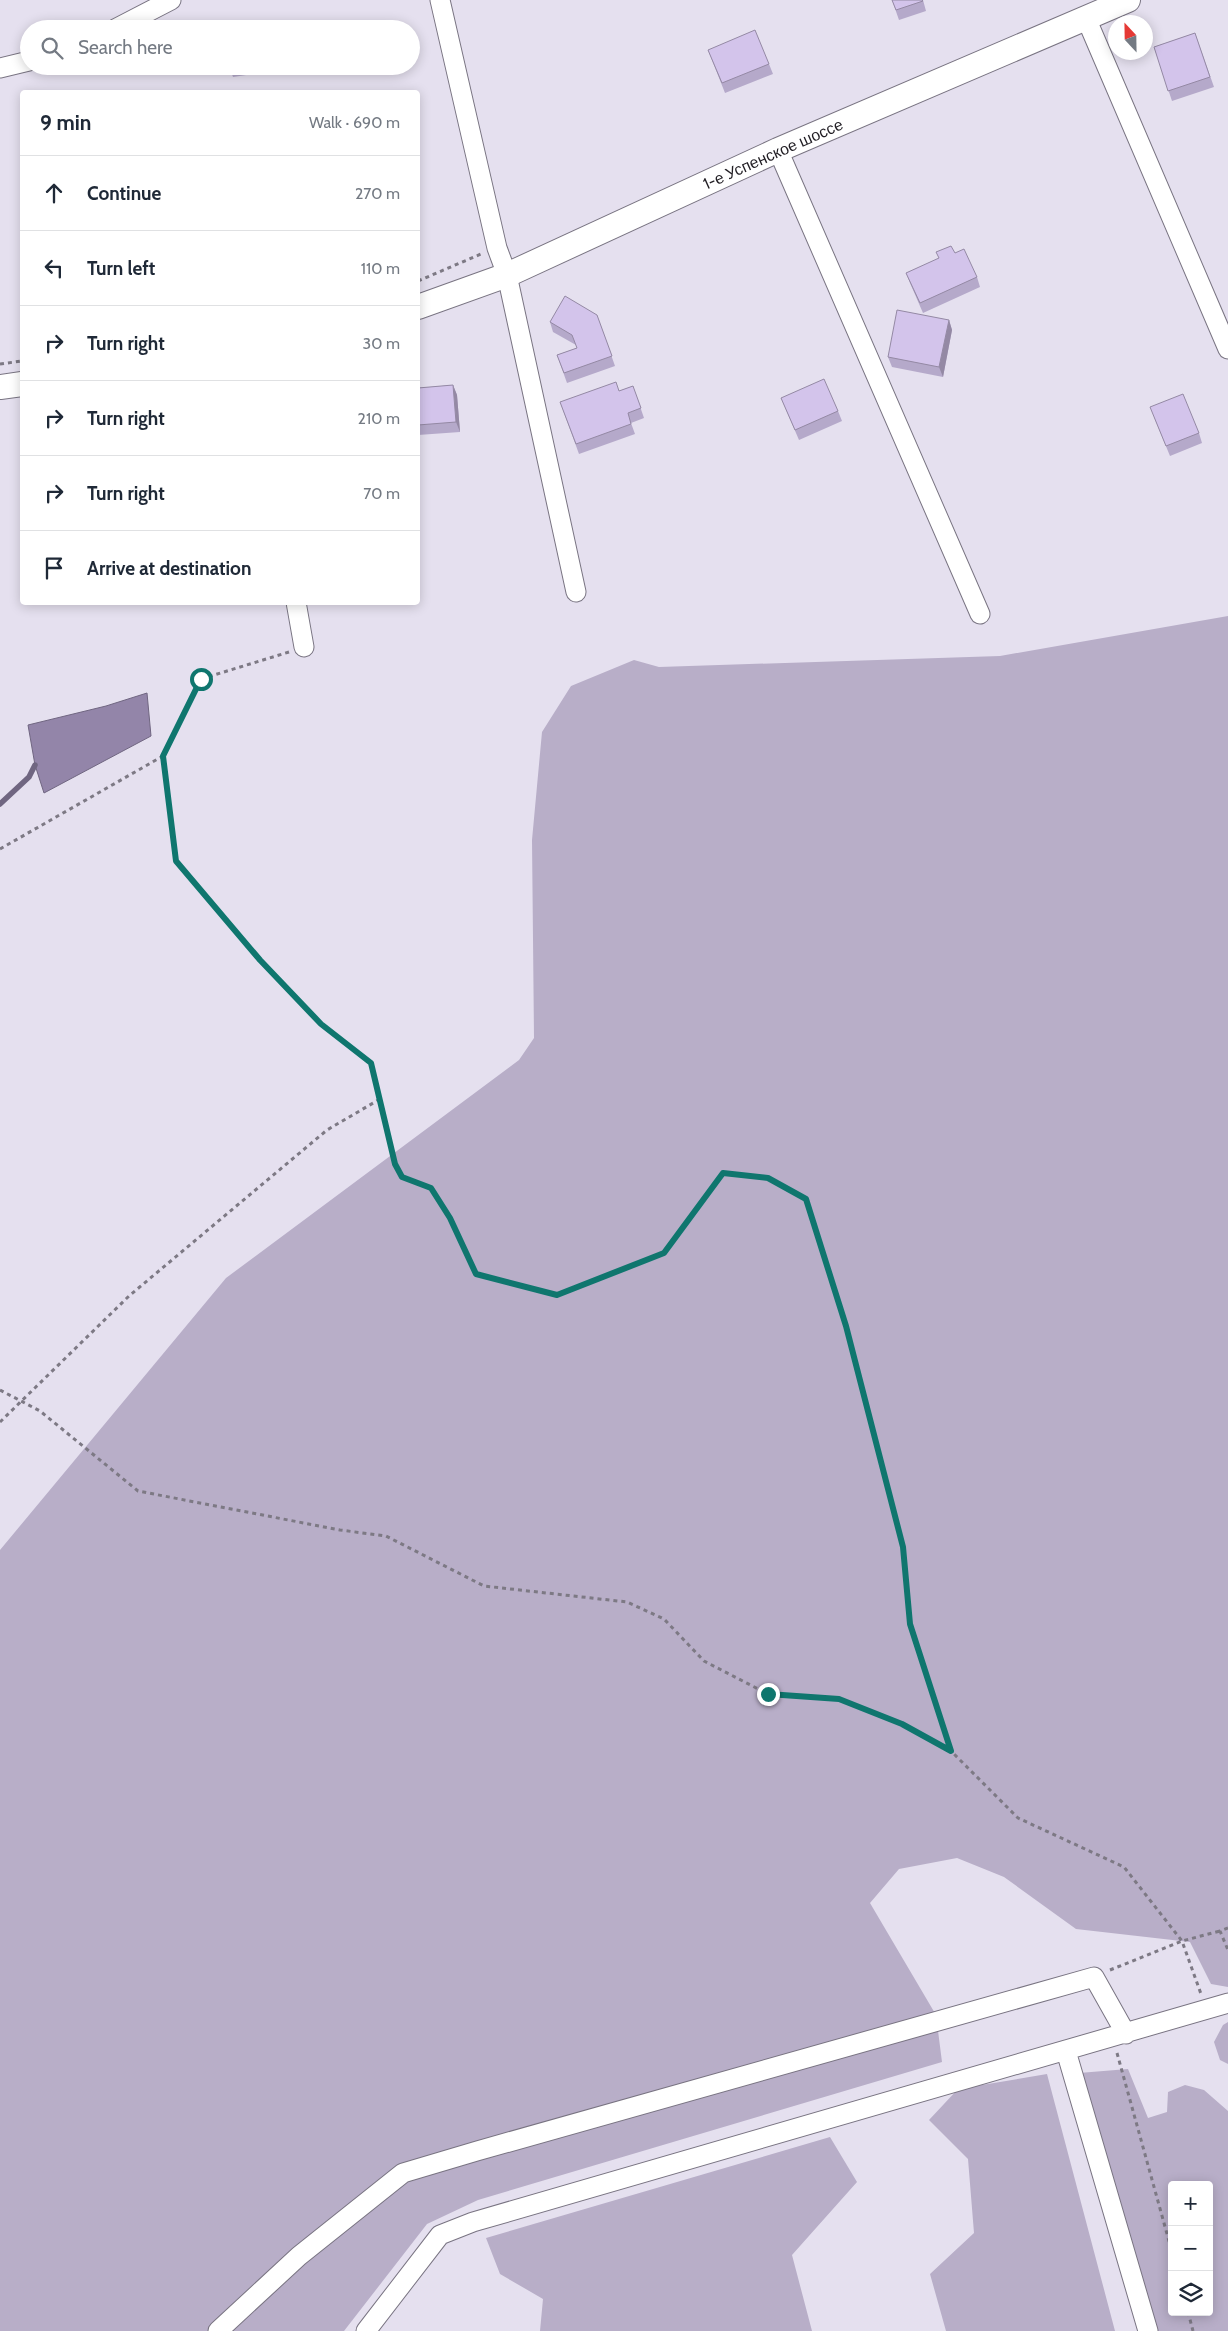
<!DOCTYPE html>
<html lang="en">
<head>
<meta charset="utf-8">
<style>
  :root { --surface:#fff; --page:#f2f2f3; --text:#1f2937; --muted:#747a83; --line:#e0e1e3 }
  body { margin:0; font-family:Cabin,sans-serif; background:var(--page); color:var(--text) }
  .controls { position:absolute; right:15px; bottom:15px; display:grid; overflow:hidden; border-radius:5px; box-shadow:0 2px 12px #0003 }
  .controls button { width:45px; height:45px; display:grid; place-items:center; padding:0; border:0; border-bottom:1px solid var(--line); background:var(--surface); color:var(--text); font:25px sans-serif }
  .compass { position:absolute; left:1108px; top:15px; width:45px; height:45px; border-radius:50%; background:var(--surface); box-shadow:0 2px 12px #0003; rotate:338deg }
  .stop { position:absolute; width:15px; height:15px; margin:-11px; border:4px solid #0f766e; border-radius:50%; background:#fff }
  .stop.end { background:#0f766e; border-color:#fff; box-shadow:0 1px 5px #0008 }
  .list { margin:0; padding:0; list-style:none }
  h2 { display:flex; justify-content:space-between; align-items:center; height:65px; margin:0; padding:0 20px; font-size:21px }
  h2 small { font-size:16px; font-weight:400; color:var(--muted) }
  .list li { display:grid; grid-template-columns:32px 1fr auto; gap:15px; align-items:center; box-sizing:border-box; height:75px; padding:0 20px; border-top:1px solid var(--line) }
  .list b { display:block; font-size:19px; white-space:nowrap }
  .list em { font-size:16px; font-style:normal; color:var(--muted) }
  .icon { flex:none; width:28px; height:28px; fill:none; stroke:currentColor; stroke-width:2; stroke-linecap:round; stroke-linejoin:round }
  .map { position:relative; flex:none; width:1228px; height:2331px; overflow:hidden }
  .search { position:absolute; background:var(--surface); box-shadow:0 2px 12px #0003; left:20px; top:20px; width:400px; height:55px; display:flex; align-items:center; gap:12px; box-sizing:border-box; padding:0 18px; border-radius:28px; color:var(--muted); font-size:19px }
  .panel { position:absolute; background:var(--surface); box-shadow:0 2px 12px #0003; left:20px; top:90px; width:400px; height:515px; border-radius:5px }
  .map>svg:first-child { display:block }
</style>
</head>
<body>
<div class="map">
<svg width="1228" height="2331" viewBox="0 0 1228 2331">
  <rect width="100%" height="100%" fill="#e5e0ef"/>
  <!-- green -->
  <path fill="#b8aec8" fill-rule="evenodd" d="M1228 616V1987L1211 1984 1190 1942 1076 1929 1004 1877 957 1858 899 1869 870 1903 936 2015 942 2062 478 2200 427 2224 344 2331H0V1550L226 1278 519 1060 534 1038 532 840 542 732 571 686 634 660 659 667 1000 656Z
    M1228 2022V2064L1220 2060 1214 2042 1223 2025Z
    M1128 2069 1148 2118 1167 2112 1168 2092 1185 2085 1204 2090 1228 2111V2331H1154L1079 2073ZM1172 2185H1209V2312H1172Z
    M1047 2074 1115 2331H946L930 2274 974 2233 968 2159 929 2120 958 2089Z
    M830 2137 857 2182 792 2255 812 2331H540L543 2299 500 2274 486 2238Z"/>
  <!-- water -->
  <path fill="#9385a9" stroke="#706681" d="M147 693 151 736 44 793 35 765 28 725 106 706Z"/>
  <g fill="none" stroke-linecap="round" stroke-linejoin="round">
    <!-- stream -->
    <path stroke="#706681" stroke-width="5.5" d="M0 804 29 777 35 765"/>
    <defs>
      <path id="minor" d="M440 0 497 248 507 275 576 592
        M1086 18 1228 349
        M115 29 171 0
        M0 68 29 61
        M778 150 980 614
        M296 602 304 647
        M1066 2051 1148 2331
        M218 2331 299 2256 403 2173 477 2151 1094 1977 1126 2034
        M366 2331 440 2235 473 2222 1228 2003"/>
      <path id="major" d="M418 307 507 275 778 150 1128 0
        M0 387 22 384"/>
    </defs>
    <!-- minor casing -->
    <use href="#minor" stroke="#797482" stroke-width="21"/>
    <!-- major casing -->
    <use href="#major" stroke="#797482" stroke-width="26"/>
    <!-- path -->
    <path stroke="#7d7984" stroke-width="3" stroke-dasharray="4 4" stroke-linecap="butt" d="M418 281 481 254
      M0 364 22 361
      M289 652 201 679 163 756 176 861 260 960 321 1024 371 1063 395 1164 402 1177 431 1188 450 1218 476 1274 557 1295 663 1253 723 1173 768 1178 805 1199 846 1326 903 1547 910 1624 951 1751
      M0 849 163 756
      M0 1390 40 1411 138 1491 340 1530 386 1536 484 1586 627 1602 664 1619 704 1661 768 1694 839 1699 902 1724 951 1751 1018 1818 1124 1867 1182 1941 1201 1994
      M0 1422 129 1296 327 1130 380 1099
      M1228 1928 1220 1931 1228 1950
      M1110 1970 1182 1941 1220 1931
      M1117 2053 1172 2252
      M1188 2312 1193 2331"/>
    <!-- minor -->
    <use href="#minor" stroke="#fff" stroke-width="19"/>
    <!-- major -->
    <use href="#major" stroke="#fff" stroke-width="24"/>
  </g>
  <!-- wall -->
  <path fill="#b5a9ca" d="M892 0H923L926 11 899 20Z
    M1195 33 1214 87 1172 101 1154 47Z
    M708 50 769 64 773 74 725 93Z
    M229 66H307L233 77Z
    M955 253 977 277 980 287 923 313 910 283 906 273Z
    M597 315 615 366 567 383 557 355 577 348 576 345 553 332 550 322Z
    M949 320 952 330 943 377 892 367 888 357Z
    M453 385 457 395 460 432 418 435V388Z
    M633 386 644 418 631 423 635 434 579 454 560 402 619 391Z
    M781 398 838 411 842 421 799 440Z
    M1154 417 1199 433 1202 443 1170 456Z"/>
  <!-- shaded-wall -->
  <path fill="#9489a4" d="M949 320 952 330 943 377 939 367Z
    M453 385 457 395 460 432 456 422Z"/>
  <!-- building -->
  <path fill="#d3c4eb" stroke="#9489a4" d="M892 0H922L923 1 896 10Z
    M308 22 309 29H257Z
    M755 30 769 64 722 83 708 50Z
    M1195 33 1210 77 1168 91 1154 47Z
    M951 246 955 253 964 249 977 277 920 303 906 273 939 258 936 252Z
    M565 296 597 315 612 356 564 373 557 355 577 348 572 335 550 322Z
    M897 310 949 320 939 367 888 357Z
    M824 379 838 411 795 430 781 398Z
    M616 382 619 391 633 386 641 408 628 413 631 424 576 444 560 402Z
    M453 385 456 422 418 425V388Z
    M1183 394 1199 433 1166 446 1150 407Z"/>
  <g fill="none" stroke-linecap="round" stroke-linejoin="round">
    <!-- route -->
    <path stroke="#0f766e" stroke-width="6" d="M201 679 163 756 176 861 260 960 321 1024 371 1063 395 1164 402 1177 431 1188 450 1218 476 1274 557 1295 664 1253 723 1173 768 1178 806 1199 846 1326 903 1547 910 1624 951 1751 902 1724 839 1699 768 1694"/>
  </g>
  <g text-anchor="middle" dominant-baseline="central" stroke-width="5" stroke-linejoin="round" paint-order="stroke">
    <!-- street labels -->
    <g font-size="16" fill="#201d23" stroke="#fff">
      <text transform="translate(773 154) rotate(-24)">1-е Успенское шоссе</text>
    </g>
  </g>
</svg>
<div class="controls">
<button>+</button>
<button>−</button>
<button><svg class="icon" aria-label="layers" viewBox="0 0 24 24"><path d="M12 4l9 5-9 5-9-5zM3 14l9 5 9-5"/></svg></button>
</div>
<svg class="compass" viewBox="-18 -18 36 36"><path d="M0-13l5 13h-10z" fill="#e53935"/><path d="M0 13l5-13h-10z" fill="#747a83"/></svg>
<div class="stop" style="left:201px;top:679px"></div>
<div class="stop end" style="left:768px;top:1694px"></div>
<div class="search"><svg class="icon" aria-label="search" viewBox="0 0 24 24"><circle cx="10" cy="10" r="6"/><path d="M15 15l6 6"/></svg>Search here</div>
<section class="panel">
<h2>9 min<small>Walk · 690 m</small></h2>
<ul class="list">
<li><svg class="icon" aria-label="ahead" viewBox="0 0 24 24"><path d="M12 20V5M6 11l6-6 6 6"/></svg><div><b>Continue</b></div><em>270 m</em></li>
<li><svg class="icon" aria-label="left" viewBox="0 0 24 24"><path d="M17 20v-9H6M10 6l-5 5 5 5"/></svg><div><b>Turn left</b></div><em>110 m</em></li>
<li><svg class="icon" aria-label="right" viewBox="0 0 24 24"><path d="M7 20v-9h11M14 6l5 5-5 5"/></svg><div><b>Turn right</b></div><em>30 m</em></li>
<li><svg class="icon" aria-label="right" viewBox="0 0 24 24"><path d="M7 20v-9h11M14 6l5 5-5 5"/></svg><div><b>Turn right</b></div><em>210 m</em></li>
<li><svg class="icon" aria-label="right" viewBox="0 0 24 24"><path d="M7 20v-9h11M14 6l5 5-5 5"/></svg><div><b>Turn right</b></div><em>70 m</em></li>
<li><svg class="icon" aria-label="arrive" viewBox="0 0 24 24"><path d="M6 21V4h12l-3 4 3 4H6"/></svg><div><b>Arrive at destination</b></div></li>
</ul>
</section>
</div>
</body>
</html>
